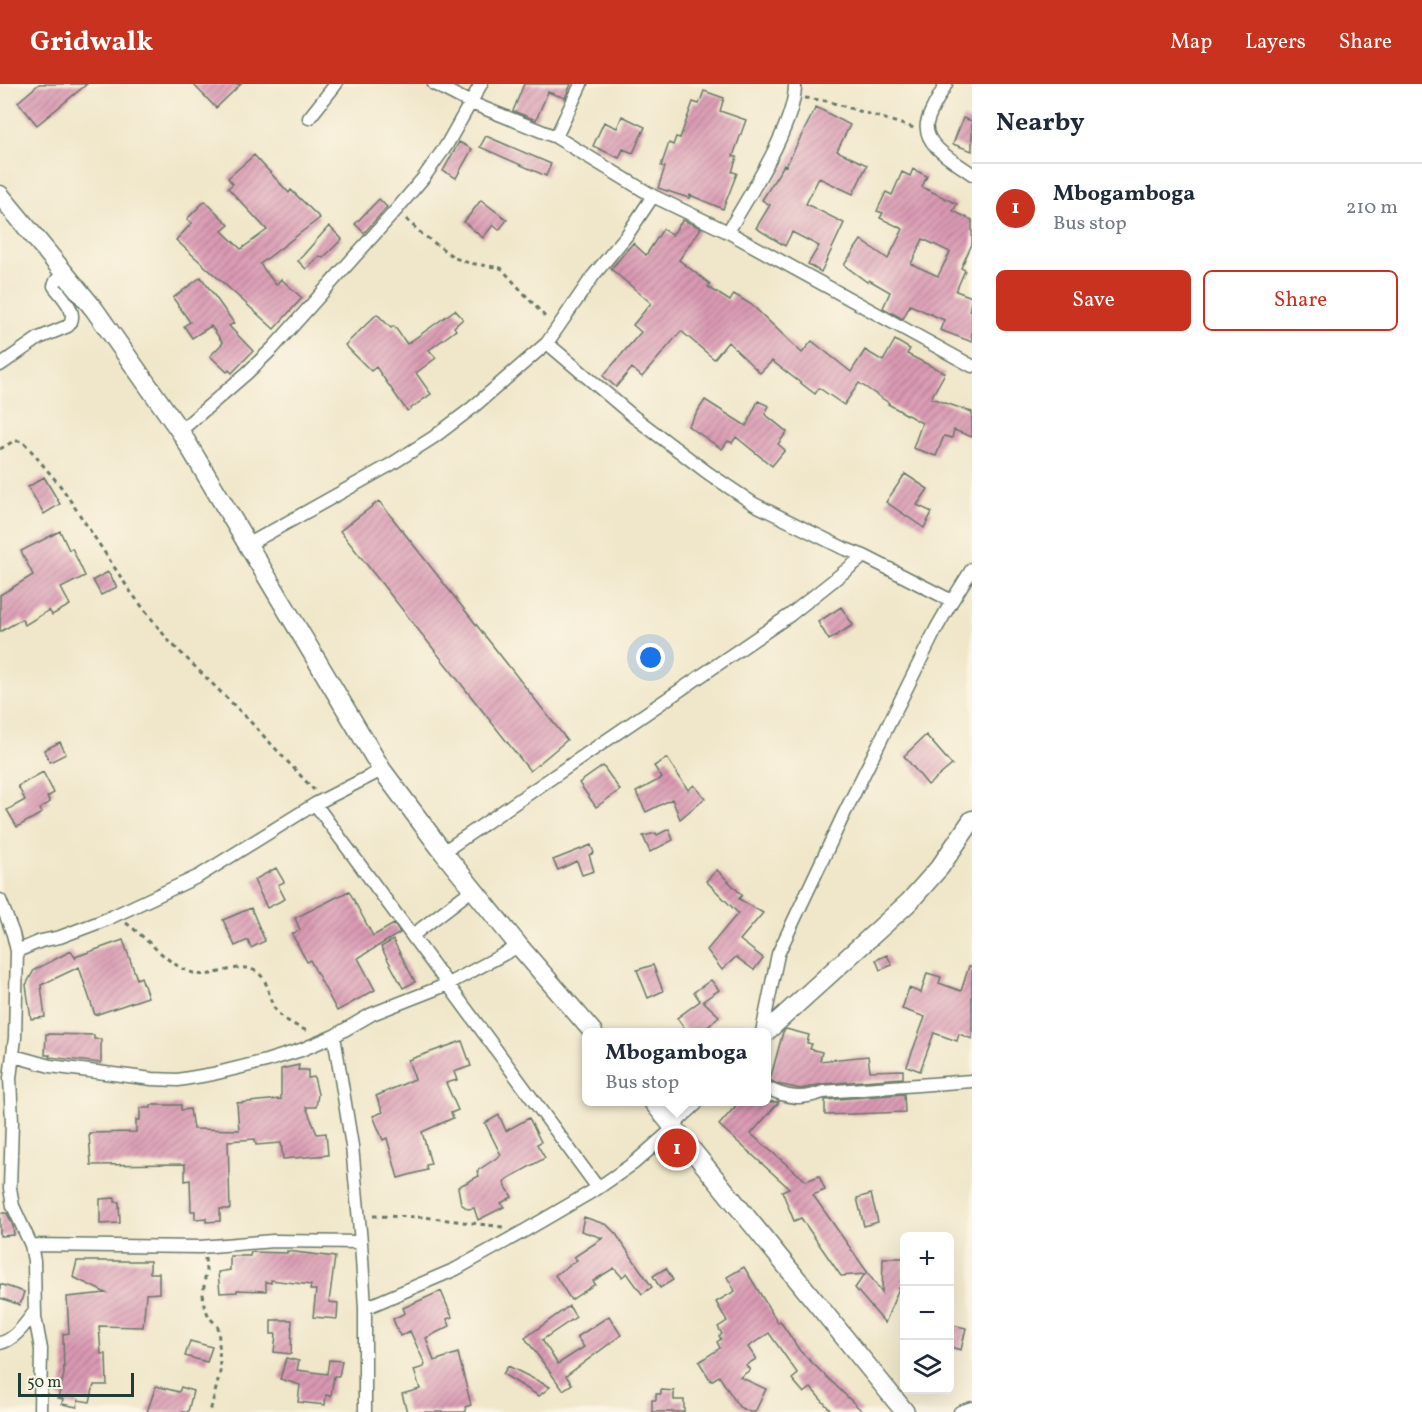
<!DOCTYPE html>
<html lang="en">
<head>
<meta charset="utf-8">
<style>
  :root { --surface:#fff; --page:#f6f6f7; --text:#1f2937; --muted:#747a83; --line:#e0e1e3; --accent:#c8321e }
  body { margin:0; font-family:Vollkorn,serif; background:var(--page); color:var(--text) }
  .controls { position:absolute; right:18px; bottom:18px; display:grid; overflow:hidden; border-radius:9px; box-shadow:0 6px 24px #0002 }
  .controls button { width:54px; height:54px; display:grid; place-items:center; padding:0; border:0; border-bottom:2px solid var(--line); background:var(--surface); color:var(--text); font:30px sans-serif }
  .scale { position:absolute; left:18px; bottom:15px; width:116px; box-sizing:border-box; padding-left:6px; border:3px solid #1f3d34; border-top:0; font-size:16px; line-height:21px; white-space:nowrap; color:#1f3d34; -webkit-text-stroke:4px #fcf5e5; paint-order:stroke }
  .you { position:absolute; left:651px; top:574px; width:21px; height:21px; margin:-15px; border:4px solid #fff; border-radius:50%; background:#1a73e8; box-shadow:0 0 0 9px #1a73e833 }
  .badge { display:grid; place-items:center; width:39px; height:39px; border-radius:50%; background:var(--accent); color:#fff; font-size:20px; font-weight:700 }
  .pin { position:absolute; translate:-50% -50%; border:3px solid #fff; box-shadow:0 2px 6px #0006 }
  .popup { position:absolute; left:582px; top:944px; width:189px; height:78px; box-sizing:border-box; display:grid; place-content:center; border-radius:9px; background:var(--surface); filter:drop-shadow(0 2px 4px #0005); font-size:20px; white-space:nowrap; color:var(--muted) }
  .popup b { font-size:22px; color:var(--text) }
  .popup::after { content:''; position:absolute; left:50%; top:100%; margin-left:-12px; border:12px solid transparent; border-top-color:var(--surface) }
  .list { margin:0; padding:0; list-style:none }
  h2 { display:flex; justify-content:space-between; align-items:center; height:78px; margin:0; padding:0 24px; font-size:26px }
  h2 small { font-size:20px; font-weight:400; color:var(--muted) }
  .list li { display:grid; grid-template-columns:39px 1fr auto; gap:18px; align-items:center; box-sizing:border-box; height:90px; padding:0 24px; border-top:2px solid var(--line) }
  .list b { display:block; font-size:22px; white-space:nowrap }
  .list p { margin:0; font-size:20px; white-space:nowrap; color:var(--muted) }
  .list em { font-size:20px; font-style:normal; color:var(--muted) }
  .actions { display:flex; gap:12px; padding:18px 24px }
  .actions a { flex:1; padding:14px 0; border:2px solid var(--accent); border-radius:9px; text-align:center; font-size:21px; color:var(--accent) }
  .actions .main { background:var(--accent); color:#fff }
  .icon { flex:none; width:33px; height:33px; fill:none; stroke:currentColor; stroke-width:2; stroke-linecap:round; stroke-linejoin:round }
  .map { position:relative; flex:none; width:972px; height:1328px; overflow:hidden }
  header { display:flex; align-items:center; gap:36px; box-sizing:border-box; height:84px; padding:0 30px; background:var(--accent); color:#fff }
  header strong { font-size:28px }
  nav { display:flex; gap:33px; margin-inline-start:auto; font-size:21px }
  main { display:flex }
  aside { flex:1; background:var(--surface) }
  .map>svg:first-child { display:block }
</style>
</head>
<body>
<header>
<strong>Gridwalk</strong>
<nav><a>Map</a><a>Layers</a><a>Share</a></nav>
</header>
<main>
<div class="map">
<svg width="972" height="1328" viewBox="0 0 972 1328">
  <defs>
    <pattern id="building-hatch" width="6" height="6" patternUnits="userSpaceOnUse" patternTransform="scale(1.5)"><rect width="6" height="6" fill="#da99b3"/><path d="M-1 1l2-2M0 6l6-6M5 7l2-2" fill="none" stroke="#b07e92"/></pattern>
  </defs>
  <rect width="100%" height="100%" fill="#fcf5e5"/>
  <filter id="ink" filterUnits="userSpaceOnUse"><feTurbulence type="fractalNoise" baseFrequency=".0167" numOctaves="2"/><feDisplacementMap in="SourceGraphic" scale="12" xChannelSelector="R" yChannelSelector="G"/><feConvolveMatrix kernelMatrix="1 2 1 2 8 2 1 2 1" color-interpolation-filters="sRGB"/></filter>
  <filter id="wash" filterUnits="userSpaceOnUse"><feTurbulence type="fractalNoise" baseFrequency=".008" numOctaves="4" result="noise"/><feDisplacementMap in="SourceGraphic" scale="24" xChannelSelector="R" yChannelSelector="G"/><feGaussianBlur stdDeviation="1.35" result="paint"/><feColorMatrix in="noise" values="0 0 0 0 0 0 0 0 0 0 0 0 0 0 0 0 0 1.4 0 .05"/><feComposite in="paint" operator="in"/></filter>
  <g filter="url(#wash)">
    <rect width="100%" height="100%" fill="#f0e7ca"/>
    <g id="blocks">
      <!-- building -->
      <path fill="url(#building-hatch)" fill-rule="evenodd" d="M39 0H87L37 41 18 18Z
        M193 0H241L216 24Z
        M524 0H571L565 14 548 8 536 36 513 27Z
        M704 7 724 14 720 27 746 36 733 72 737 73 732 88 737 89 723 125 690 111 689 114 658 104 665 83 661 82 669 59 673 61 676 53 680 54 693 18 699 20Z
        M816 23 850 41 837 67 867 81 853 110 819 94 806 120 844 139 821 188 808 180 819 162 792 148 785 162 756 144 770 121 762 116 784 81 786 82Z
        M622 32 645 43 633 69 623 65 619 74 593 62 604 38 617 44Z
        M963 34 972 37V67L953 60Z
        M486 52 551 80 546 92 480 63Z
        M459 58 472 65 456 94 443 87Z
        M254 71 289 109 291 106 320 134 260 180 276 201 281 195 302 214 274 245 176 156 192 139 187 135 205 117 229 141 222 147 241 165 267 146 228 104 233 100 228 94Z
        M913 85 927 92 922 103 957 120 953 127 972 136V160L961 184 965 186 956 207 972 213 969 227 972 228V258L940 246 944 236 910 221 903 235 883 224 890 208 869 196 867 198 844 181 861 156 888 175 903 145 880 134 883 129 877 127 886 108 892 111 902 88 910 92ZM923 155 950 168 938 192 911 180Z
        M379 115 387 123 364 149 355 140Z
        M481 116 507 136 499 146 493 141 483 154 464 138Z
        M683 136 701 144 679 176 710 200 708 203 730 217 734 210 752 221 802 269 812 257 851 288 865 266 883 277 895 256 910 265 907 270 945 289 931 314 972 328V353L954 346 952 354 944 352 936 372 913 364 922 339 888 320 889 319 859 299 844 321 819 304 815 310 772 277 760 289 728 258 714 275 681 247 642 293 632 284 616 303 603 292 641 248 633 241 651 219 611 185 633 159 646 171 663 145 672 151Z
        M329 142 342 155 323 174 320 172 306 185 298 177Z
        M201 193 234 239 229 242 253 267 232 289 229 286 227 288 210 272 223 259 211 242 192 254 184 242 190 238 173 214Z
        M455 226 463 235 454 243 456 246 429 266 436 274 416 289 431 310 407 327 376 283 371 287 345 261 377 230 391 244 394 242 407 260Z
        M705 316 746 342 758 317 769 322 765 330 787 348 778 360 785 366 772 382 736 353 732 359 728 357 722 365 688 342Z
        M905 390 928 405 917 421 932 428 924 444 886 418Z
        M44 393 60 420 44 430 28 403Z
        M379 417 567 656 530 687 340 447Z
        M60 447 69 466 72 464 85 492 61 504 70 521 52 531 49 526 25 541 22 535 0 548V511L33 491 21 467Z
        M108 488 117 503 101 511 93 496Z
        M841 523 853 541 829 556 818 538Z
        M926 651 952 681 928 701 904 672Z
        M60 658 66 670 50 678 44 666Z
        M667 674 688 706 694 701 705 714 680 735 672 715 646 728 636 708 662 694 654 682Z
        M603 682 620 706 596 723 579 699Z
        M43 688 54 709 47 713 50 718 40 725 42 729 17 743 7 726 25 716 18 702Z
        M669 745 673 756 650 768 643 752 656 749 657 751Z
        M591 761 594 769 589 771 594 787 582 791 577 777 558 786 553 776Z
        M276 784 284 798 278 801 285 815 267 824 254 796Z
        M717 786 742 811 739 815 763 829 740 856 763 874 754 886 736 873 722 886 707 866 738 829 706 797Z
        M349 807 373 852 394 840 400 849 358 874 375 906 337 927 310 876 307 878 292 850 300 846 295 834Z
        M251 824 265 857 251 864 248 856 235 862 223 836Z
        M123 856 137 895 141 893 148 913 95 931 79 883 41 901 45 933 31 935 26 901 34 886 71 867 76 875 75 873Z
        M393 856 415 898 403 904 381 863Z
        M887 871 892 881 880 886 876 876Z
        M653 881 663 907 648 914 637 886Z
        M969 882H972V955L959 950 957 957 934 949 920 987 907 982 925 933 902 925 909 904 921 909 927 889 941 893 939 899 961 907Z
        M711 896 719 906 703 917 719 932 703 948H687L677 934 700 917 694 908Z
        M786 945 809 951 807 959 812 960 810 965 822 968 820 977 868 972 870 987 903 986V994L822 1000 801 1005 777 1000 770 996 783 948Z
        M46 950 94 951V955H101V979L49 973 50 971H45Z
        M462 957 471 982 454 988 457 996 446 999 458 1026 451 1029 453 1034 422 1048 431 1080 426 1081 427 1086 398 1094 387 1054 383 1056 373 1032 383 1028 376 1012 415 995 408 976Z
        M299 981 298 986H308V994L314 993 318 1010 316 1023H306L317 1050 326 1049 328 1071 283 1075 281 1059 256 1061 255 1055 228 1057 230 1125H220V1137L206 1138V1134L195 1135V1127H191L190 1096 185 1097V1080L91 1081 89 1049 136 1048V1036H140V1024H151V1021H181V1026L190 1025 193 1045 239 1046 237 1019 281 1015V985Z
        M904 1010 905 1028 825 1031V1016Z
        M740 1017 779 1018 751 1050 806 1097 819 1092 825 1106 813 1111 882 1209 883 1174H904V1205L899 1204 885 1239 855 1204 865 1190 841 1192 801 1134 794 1137 782 1107 789 1104 719 1041Z
        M499 1031 506 1047 529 1034 541 1058 537 1060 545 1074 507 1095 504 1099 512 1113 501 1119 504 1123 478 1136 474 1124 468 1125 461 1120 458 1103 479 1092 477 1087 501 1071 485 1039Z
        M871 1110 878 1138 864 1142 857 1114Z
        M115 1114V1118H119L120 1139 100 1140V1115Z
        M0 1129H7L13 1142 14 1151 0 1152Z
        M584 1133 607 1141 616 1150 652 1203 642 1210 627 1189 622 1193 614 1184 593 1197 595 1200 571 1216 555 1191 577 1176 574 1173 603 1154 581 1147Z
        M287 1167 335 1173 329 1218 338 1219 337 1235 313 1233 316 1206H310L311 1201 271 1196V1199L266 1198V1207L237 1206V1208L220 1209 218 1188 230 1186V1172H250L251 1168 287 1169Z
        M77 1177H150V1189H159V1209L146 1210 143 1243 99 1242 101 1270H106L107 1301H94L90 1318 78 1316 77 1323 62 1320 63 1315 58 1314 64 1290 63 1250 69 1249 67 1213 106 1209 73 1193Z
        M744 1183 778 1239 780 1237 800 1267 863 1328H832L811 1304 804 1309 792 1295 798 1290 769 1249 748 1263 756 1275 746 1281 750 1286 740 1293 766 1305 755 1328H750L739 1323 719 1292 711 1297 699 1278 720 1264 717 1258 721 1255 719 1252 722 1250 718 1243 727 1237 716 1218 735 1207 727 1193Z
        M666 1184 673 1196 660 1204 653 1192Z
        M0 1200 24 1208 20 1221 0 1214Z
        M441 1207 452 1233 447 1235 450 1242 426 1254 434 1277 458 1269 471 1321 465 1323 466 1328H407L402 1310 420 1305 414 1286 424 1283 425 1280 410 1247 400 1252 393 1235 405 1229 403 1224Z
        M569 1222 576 1233 542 1256 558 1280 584 1263 577 1253 609 1232 621 1251 566 1292 572 1300 563 1306 525 1254Z
        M271 1236H292L291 1270 274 1268 276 1250H271Z
        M952 1241 966 1244 961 1266 950 1263Z
        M190 1257 212 1263 207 1278 185 1272Z
        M286 1274 299 1277 297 1286 327 1290 329 1276 342 1277 339 1292H334L331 1312 326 1311 325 1321 298 1318 300 1301 280 1295Z
        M508 1282 550 1303 539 1312 503 1290Z
        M156 1302 179 1308 181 1303 193 1307 188 1328H147Z
        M661 1306 674 1307V1316H684V1328H652V1316H656V1310H661Z"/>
    </g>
  </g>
  <g filter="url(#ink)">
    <use href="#blocks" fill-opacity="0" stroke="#687868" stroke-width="1.5"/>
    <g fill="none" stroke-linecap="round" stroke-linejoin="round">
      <defs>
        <path id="street" d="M434 0 471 19 556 53 653 112 728 148 972 282
          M946 0C940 12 930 26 927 39 923 62 956 78 972 90
          M309 34 336 0
          M556 53 581 0
          M728 148C749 111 796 40 795 0
          M547 259 634 333 708 389 754 420 843 464 864 472 952 517 972 485
          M0 281 39 254 68 242C80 229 62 213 54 202L56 197 64 188
          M180 347 247 289 273 264 397 125 424 93 446 62 481 0
          M249 460 390 381 434 353 472 324 547 259 593 192 627 151 653 112
          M315 720 598 1104
          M443 768 790 531 864 472
          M0 816 13 850 17 867 15 954 10 994 12 1038 10 1104 13 1122 31 1161 34 1177 35 1233 41 1265 40 1328
          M413 851 473 805
          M17 867 41 857 60 853 105 836 199 792 315 720 382 686
          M762 948 778 870 843 732 936 545 952 517
          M334 952 352 1062 361 1158 365 1224V1328
          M14 972 50 982 152 995 178 996 213 990 266 977 301 966 334 952 372 930 446 901 519 862
          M767 1004C787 1014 802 1016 823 1008L972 997
          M31 1161 200 1163 273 1157 361 1158
          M365 1224 456 1185 526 1146 598 1104 634 1079 675 1043
          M0 1259C15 1256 26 1239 35 1227
          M960 1328 972 1324"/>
        <path id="secondary" d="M0 111 94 225 180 347 382 686 443 768 519 862 593 948
          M766 948 909 818 940 783 972 736
          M653 1018 905 1328
          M672 1038 694 1018"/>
      </defs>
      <!-- street casing -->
      <use href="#street" stroke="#687868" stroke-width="15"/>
      <!-- secondary casing -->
      <use href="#secondary" stroke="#687868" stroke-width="21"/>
      <!-- path -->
      <path stroke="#687868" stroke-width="3" stroke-dasharray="4.5 4.5" stroke-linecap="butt" d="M805 14 827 17 914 44
        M406 135 422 150 455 174 469 179 501 184 547 235
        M0 365 14 357H22L28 363 62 404 130 507 168 556 246 633 314 706
        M126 839C149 855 170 885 198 890 216 894 240 876 257 888 270 897 267 913 275 925 282 936 297 942 309 948
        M373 1132 424 1133 503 1143
        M205 1174 206 1186 203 1210 204 1221 209 1233 218 1243 219 1256 220 1289 210 1328"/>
      <!-- street -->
      <use href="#street" stroke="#fff" stroke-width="12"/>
      <!-- secondary -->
      <use href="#secondary" stroke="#fff" stroke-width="18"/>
    </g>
  </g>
</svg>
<div class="controls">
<button>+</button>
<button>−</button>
<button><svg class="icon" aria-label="layers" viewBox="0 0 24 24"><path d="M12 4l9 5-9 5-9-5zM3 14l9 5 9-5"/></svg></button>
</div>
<div class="scale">50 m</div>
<div class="you"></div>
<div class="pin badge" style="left:677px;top:1064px">1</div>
<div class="popup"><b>Mbogamboga</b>Bus stop</div>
</div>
<aside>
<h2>Nearby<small></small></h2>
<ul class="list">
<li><span class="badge">1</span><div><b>Mbogamboga</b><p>Bus stop</p></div><em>210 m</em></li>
</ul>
<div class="actions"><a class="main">Save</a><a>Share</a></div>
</aside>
</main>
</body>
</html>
